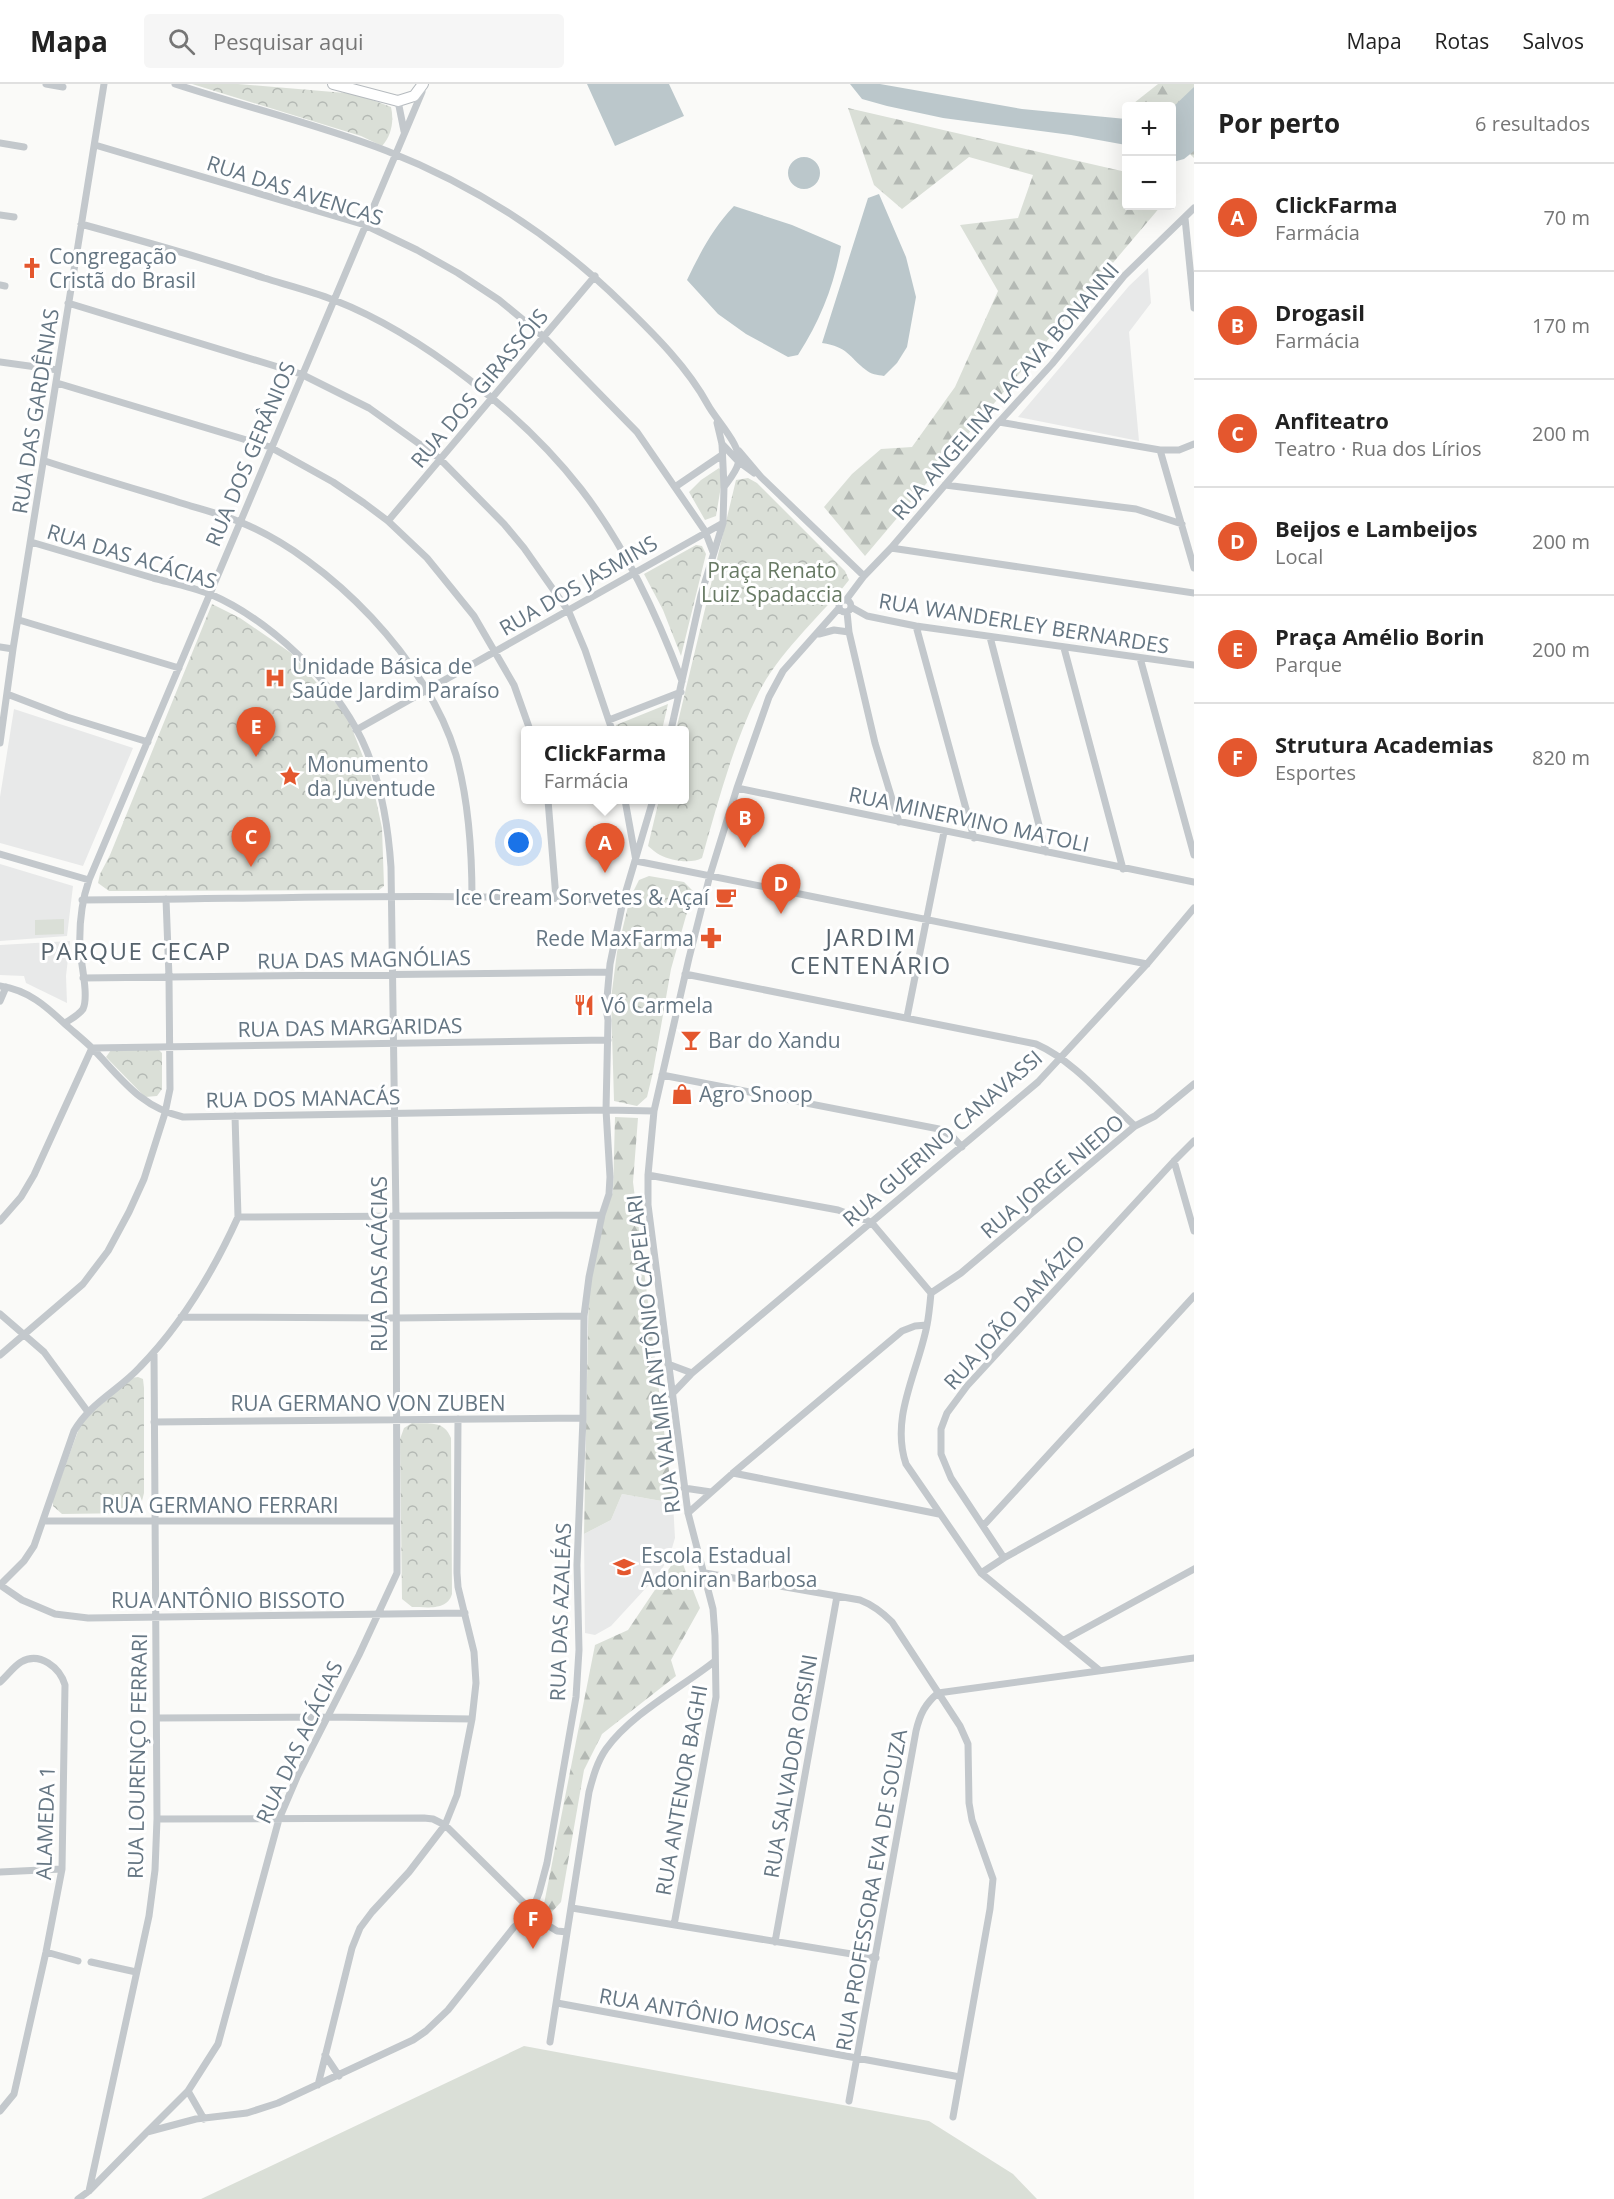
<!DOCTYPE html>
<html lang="pt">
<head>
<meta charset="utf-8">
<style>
  :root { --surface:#fff; --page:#f6f6f6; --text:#222; --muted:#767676; --line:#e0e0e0; --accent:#e4572e }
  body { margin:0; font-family:"Open Sans",sans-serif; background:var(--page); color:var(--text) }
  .controls { position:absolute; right:18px; top:18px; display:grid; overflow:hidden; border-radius:6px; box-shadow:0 6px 24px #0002 }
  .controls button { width:54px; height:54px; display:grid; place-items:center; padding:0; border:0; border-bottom:2px solid var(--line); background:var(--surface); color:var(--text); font:30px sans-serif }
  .you { position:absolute; left:519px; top:759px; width:21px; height:21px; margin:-15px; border:4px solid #fff; border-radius:50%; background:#1a73e8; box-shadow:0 0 0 9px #1a73e833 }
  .badge { display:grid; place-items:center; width:39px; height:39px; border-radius:50%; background:var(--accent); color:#fff; font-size:20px; font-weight:700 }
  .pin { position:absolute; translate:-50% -50px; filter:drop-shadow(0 2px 3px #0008) }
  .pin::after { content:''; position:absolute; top:32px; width:21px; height:18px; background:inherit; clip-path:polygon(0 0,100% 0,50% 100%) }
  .popup { position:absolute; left:521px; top:642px; width:168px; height:78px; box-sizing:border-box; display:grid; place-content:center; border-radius:6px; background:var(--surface); filter:drop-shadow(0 2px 4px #0005); font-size:20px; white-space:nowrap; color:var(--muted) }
  .popup b { font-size:22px; color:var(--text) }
  .popup::after { content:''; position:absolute; left:50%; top:100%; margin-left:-12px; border:12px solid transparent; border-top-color:var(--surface) }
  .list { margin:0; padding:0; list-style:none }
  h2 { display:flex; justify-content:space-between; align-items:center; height:78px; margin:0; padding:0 24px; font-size:26px }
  h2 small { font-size:20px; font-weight:400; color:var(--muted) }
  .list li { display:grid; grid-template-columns:39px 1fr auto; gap:18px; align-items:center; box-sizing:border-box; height:108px; padding:0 24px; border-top:2px solid var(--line) }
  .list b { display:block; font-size:22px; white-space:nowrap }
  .list p { margin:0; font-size:20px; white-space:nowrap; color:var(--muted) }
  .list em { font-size:20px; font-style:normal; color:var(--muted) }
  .icon { flex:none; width:33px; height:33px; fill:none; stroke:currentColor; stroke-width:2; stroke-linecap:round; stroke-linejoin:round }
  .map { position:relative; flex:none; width:1194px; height:2115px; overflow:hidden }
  header { display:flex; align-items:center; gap:36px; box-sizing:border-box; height:84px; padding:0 30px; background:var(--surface); border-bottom:2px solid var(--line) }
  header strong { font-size:28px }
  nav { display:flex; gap:33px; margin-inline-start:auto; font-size:21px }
  .search { width:420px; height:54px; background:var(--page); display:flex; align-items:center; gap:15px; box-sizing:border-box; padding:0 21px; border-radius:6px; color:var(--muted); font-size:22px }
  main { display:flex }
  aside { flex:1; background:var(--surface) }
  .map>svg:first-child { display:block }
</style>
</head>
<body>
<header>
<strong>Mapa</strong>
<div class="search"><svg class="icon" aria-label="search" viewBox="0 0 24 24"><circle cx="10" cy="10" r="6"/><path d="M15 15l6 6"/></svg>Pesquisar aqui</div>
<nav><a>Mapa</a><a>Rotas</a><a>Salvos</a></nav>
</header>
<main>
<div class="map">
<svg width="1194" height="2115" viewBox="0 0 1194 2115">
  <defs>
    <pattern id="forest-firs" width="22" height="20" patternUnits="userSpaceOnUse" patternTransform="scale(1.5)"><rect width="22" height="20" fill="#dadfd7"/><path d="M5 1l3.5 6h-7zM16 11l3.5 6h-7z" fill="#b4b9b4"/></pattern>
    <pattern id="park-crowns" width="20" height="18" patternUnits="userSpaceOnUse" patternTransform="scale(1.5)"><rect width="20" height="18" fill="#dadfd7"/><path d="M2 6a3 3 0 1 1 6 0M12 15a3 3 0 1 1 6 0" fill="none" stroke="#b4b9b4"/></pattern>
  </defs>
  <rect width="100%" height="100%" fill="#fafaf8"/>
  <!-- built -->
  <path fill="#e8e9e9" d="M1148 184 1151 219 1129 248 1139 357 1018 333 1129 202Z
    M14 625 133 664 83 782 0 759V713Z
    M0 780 73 802 67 852 0 857Z
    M70 857 66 892 67 919 26 899 24 892 0 891V861Z
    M622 1410 673 1419 675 1454 669 1474 657 1492 611 1542 595 1551 585 1549 584 1450 611 1436Z"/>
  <!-- grass -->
  <path fill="#dadfd7" d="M64 835V850L35 851V836Z
    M524 1962 929 2037 1013 2090 1037 2115H201Z"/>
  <!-- forest -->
  <path fill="url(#forest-firs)" d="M1158 0H1194V74L1172 53V22H1138L1134 19Z
    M848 24 1126 88V122H1161L865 472 824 423 852 390 881 365 912 363 955 303 998 207 960 141 1018 134 1033 91 969 73 902 125 874 101Z
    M615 1033 638 1034 633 1098 673 1419 622 1410 611 1436 584 1450 589 1193 603 1132 613 1108Z
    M679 1470 700 1524 671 1576 676 1592 602 1650 584 1686 561 1818 549 1831 544 1820 595 1561 628 1546Z"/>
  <!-- park -->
  <path fill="url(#park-crowns)" d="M192 0H238L357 10 391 23C394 36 392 51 382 62L361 52Z
    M719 384 723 390 716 432 705 436 689 408 701 396Z
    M748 394 757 399 845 487 849 496C821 532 780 567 759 608 733 660 718 718 702 774 692 780 671 777 660 771 656 769 652 765 648 762L659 716H684V646H676L736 396Z
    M696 461 702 462 706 470 681 572 663 526 644 490Z
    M212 520 240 534 291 569 329 613 345 627 371 693 382 744 384 802 379 806 109 807 98 799 100 790 110 771Z
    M668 620 662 646H617L616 641Z
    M649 792 684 798 693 807 671 885 653 988 647 1013 637 1022 614 1017 611 915 617 868 630 814 639 796Z
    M111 966H159L162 969V1005L157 1012 145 1013 106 973Z
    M138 1293 143 1295 144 1304V1409L140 1425 133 1429 62 1430 53 1422V1415L81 1339 131 1294Z
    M412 1339C429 1340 444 1336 451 1354L452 1510C447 1527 427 1523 412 1523L402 1515 400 1355 404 1344Z"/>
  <!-- water -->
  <path fill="#bbc7cb" d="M587 0H669L684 32 615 62Z
    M850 0H880L1022 25 1126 35V61L1071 51 943 34 887 22 862 15Z
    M1194 3V67L1184 75 1173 78 1172 24Z
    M788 89a16 16 0 1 1 32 0a16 16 0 1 1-32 0Z
    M879 110 906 173 916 213 907 263 897 279 884 292C878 291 870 290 866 286 848 272 848 263 822 259L868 114Z
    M734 122 792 141 841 162C834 202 820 237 798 271L788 273 746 250 718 230 687 196C700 169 713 144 734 122Z"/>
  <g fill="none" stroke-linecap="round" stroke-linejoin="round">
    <defs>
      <path id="primary" d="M333 0 398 17 414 12 423 0"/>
    </defs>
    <!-- primary casing -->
    <use href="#primary" stroke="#b5babe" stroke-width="12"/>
    <!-- street -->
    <path stroke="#c3c8cc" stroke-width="7" d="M46 0 63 3
      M175 0C245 23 317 40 387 67 476 102 556 154 624 221 655 251 688 284 708 321 716 336 744 364 738 380 736 388 729 396 724 403
      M398 17 404 47
      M0 59 24 63
      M95 61 365 141 417 166 458 189 499 216 544 253 637 348 705 447 713 468
      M0 131 14 133
      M1185 134 1194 224
      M81 140C143 157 204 174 264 194 287 201 311 207 334 216 421 250 523 330 581 405 625 462 656 529 682 597
      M0 201 5 202
      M68 219 301 290 369 324 439 374 504 440 524 464 569 528 585 566 612 646
      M0 278 58 286
      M57 299 270 363 333 398 364 419 388 437 427 474 474 532 514 601 530 646
      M999 338 1160 366H1179L1194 360
      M722 360 739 378 754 389
      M1160 366 1194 484
      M739 367 761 393 864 492
      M45 377C88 391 132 404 175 417 196 424 219 429 240 438 330 475 428 577 456 671 469 718 472 765 472 814
      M945 401 1136 425 1182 440
      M675 403 722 371
      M388 437 595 192
      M31 458C72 470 113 482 153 494 172 499 192 503 210 510 270 536 333 596 362 656 381 696 388 739 391 783L396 1133 397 1489 359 1571 297 1693 279 1735 218 1960 188 2007 147 2048
      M891 464 1194 509
      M839 522a6 6 0 1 1 12 0a6 6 0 1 1-12 0Z
      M846 516 864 492 891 464 999 338 1052 280 1124 192 1194 124
      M851 523 867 532 916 542 1194 581
      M847 528 849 548 875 659 899 738
      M19 536 179 584
      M916 542 974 754
      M819 550 834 546 849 548
      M990 553 1046 768
      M0 563 13 565
      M1064 564 1123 785
      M1140 574 1194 771
      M7 610 67 633 148 658
      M609 636 681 608
      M356 646 723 439
      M671 646 701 511 723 439 724 403 722 360 717 339
      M0 659 13 565 104 0
      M737 704 1194 798
      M548 716 556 814
      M625 716 636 777 1147 880
      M0 770 89 796
      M82 816C262 815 443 808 623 817
      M685 890 1036 960C1074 977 1104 1014 1135 1042
      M83 894 609 888
      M0 902C28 906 46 922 66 941 75 949 85 957 93 965 122 995 140 1023 183 1033L606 1026 654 1027
      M0 917 6 903
      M907 933 944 748
      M65 939C71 935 79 931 83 925 89 912 81 880 80 865 79 841 81 819 89 796L422 8
      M662 991 939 1045 952 1052 962 1063
      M1174 1077 1194 1147
      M648 1091 838 1126 871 1138 931 1209
      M238 1133 602 1131
      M0 1137 21 1113 34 1091 92 964 608 956
      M931 1209C930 1220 929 1231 927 1241 918 1288 890 1333 906 1380L981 1489 1099 1586
      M931 1209 961 1189 1135 1042 1155 1032 1194 1000
      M0 1230 44 1268 88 1328
      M181 1233 396 1234 584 1232
      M0 1271 83 1200 108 1167 129 1128 144 1095 165 1029 170 1005 169 893 166 815
      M668 1280 692 1289
      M671 1311 692 1289 1038 998 1147 880 1194 824
      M154 1338 583 1334
      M733 1389 939 1430
      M684 1404 711 1408
      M688 1429 733 1389 902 1247 915 1242 927 1241
      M43 1437H397
      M983 1442 1194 1212
      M1004 1474 951 1394 941 1370V1345L947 1329 967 1302 1174 1077 1194 1057
      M705 1489 860 1516C873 1521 882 1528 892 1538L960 1642 968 1660 969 1719 972 1736 993 1795 990 1825 953 2033
      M981 1489 1004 1474 1194 1368
      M0 1501 24 1477 34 1462 74 1347C90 1319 119 1306 140 1283 181 1241 214 1186 238 1133L235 1032
      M0 1501 22 1516 55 1530 88 1534 465 1529
      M1064 1556 1194 1485
      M0 1598C7 1592 13 1583 21 1578 40 1567 60 1584 65 1601L62 1785 46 1868 14 2010 0 2027
      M938 1609 1194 1574
      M157 1634 327 1633 472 1635
      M157 1735 424 1734 433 1735 445 1741 532 1827 549 1842 557 1847 567 1848
      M0 1788 62 1785
      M572 1824 876 1874
      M674 1841 716 1613 715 1552 713 1525 688 1429 648 1121V1091L654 1027 689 874 710 791 737 704 769 613 783 587 839 524
      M775 1858 837 1512
      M46 1868 78 1877
      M91 1878 136 1888
      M557 1919 960 1993
      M550 1958 589 1708C593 1693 597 1678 606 1665 632 1629 681 1604 715 1577
      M325 1971 339 1992
      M318 2001 352 1864 360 1844 372 1828 409 1788 445 1741 457 1711 472 1635 476 1599 474 1568 458 1503 457 1489 458 1335
      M188 2007 204 2035
      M849 2017 916 1647C920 1630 925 1620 938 1609
      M89 2107 149 1832 155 1786 157 1735 154 1268
      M78 2115 89 2107 147 2048 196 2035 247 2029 278 2019 413 1956 426 1947 448 1926 514 1843 532 1827 539 1809 547 1779 576 1613 579 1566 577 1481 583 1334 584 1232 589 1193 602 1131 609 1110 610 1093 606 1026 608 936 606 925 610 880 623 817 653 716"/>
    <!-- primary -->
    <use href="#primary" stroke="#fff" stroke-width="10"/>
  </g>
  <!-- icons -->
  <defs>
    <symbol id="church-bare" viewBox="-9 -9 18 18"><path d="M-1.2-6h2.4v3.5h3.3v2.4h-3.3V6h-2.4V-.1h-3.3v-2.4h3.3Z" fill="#e4572e" stroke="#fff" stroke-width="2.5" paint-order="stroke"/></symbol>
    <symbol id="hospital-bare" viewBox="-9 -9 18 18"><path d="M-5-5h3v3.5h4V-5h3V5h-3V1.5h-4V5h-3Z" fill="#e4572e" stroke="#fff" stroke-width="2.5" paint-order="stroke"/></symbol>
    <symbol id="sight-bare" viewBox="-9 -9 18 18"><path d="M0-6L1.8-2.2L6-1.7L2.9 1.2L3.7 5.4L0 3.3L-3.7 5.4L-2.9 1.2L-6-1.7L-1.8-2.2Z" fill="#e4572e" stroke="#fff" stroke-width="2.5" paint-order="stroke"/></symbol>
    <symbol id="cafe-bare" viewBox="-9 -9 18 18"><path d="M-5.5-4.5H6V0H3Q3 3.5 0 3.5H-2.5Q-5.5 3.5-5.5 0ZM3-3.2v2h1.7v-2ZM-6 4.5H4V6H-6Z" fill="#e4572e" stroke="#fff" stroke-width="2.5" paint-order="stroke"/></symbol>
    <symbol id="pharmacy-bare" viewBox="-9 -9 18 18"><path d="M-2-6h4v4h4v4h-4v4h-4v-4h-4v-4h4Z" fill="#e4572e" stroke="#fff" stroke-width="2.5" paint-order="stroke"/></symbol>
    <symbol id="restaurant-bare" viewBox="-9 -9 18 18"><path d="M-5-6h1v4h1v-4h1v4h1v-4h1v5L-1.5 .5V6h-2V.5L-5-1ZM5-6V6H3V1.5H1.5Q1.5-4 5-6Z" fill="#e4572e" stroke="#fff" stroke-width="2.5" paint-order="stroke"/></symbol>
    <symbol id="bar-bare" viewBox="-9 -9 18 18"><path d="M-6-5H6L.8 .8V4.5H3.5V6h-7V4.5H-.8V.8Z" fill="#e4572e" stroke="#fff" stroke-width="2.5" paint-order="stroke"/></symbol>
    <symbol id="shop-bare" viewBox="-9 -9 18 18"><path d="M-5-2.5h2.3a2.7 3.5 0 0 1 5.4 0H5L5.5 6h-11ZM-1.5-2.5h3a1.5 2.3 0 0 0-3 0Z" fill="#e4572e" stroke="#fff" stroke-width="2.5" paint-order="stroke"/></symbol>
    <symbol id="school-bare" viewBox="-9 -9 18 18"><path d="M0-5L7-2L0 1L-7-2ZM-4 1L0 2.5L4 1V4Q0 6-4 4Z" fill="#e4572e" stroke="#fff" stroke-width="2.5" paint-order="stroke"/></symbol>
  </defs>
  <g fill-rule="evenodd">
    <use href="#church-bare" x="17" y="169" width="30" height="30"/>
    <use href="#hospital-bare" x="260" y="579" width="30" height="30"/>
    <use href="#sight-bare" x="275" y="677" width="30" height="30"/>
    <use href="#cafe-bare" x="711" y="798" width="30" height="30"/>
    <use href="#pharmacy-bare" x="696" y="839" width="30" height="30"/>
    <use href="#restaurant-bare" x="569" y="906" width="30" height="30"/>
    <use href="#bar-bare" x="676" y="941" width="30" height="30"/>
    <use href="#shop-bare" x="667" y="995" width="30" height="30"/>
    <use href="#school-bare" x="609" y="1468" width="30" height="30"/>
  </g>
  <g text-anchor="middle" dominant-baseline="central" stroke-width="6" stroke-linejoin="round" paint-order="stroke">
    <!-- street labels -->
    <g font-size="21" fill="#657683" stroke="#fff">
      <text transform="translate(295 106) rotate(18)">RUA DAS AVENCAS</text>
      <text transform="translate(479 304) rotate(-50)">RUA DOS GIRASSÓIS</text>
      <text transform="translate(1005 307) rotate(-49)">RUA ANGELINA LACAVA BONANNI</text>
      <text transform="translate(35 327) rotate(-81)">RUA DAS GARDÊNIAS</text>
      <text transform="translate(250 370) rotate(-67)">RUA DOS GERÂNIOS</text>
      <text transform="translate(132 472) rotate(17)">RUA DAS ACÁCIAS</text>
      <text transform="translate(578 501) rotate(-30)">RUA DOS JASMINS</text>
      <text transform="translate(1024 539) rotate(9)">RUA WANDERLEY BERNARDES</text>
      <text transform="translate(969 735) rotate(12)">RUA MINERVINO MATOLI</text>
      <text transform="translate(364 875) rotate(-1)">RUA DAS MAGNÓLIAS</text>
      <text transform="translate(350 943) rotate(-1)">RUA DAS MARGARIDAS</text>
      <text transform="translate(303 1014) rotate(-1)">RUA DOS MANACÁS</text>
      <text transform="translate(942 1054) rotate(-41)">RUA GUERINO CANAVASSI</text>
      <text transform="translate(1052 1092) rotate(-40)">RUA JORGE NIEDO</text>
      <text transform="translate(379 1180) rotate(-90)">RUA DAS ACÁCIAS</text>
      <text transform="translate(1014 1228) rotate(-48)">RUA JOÃO DAMÁZIO</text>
      <text transform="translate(653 1270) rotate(-97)">RUA VALMIR ANTÔNIO CAPELARI</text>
      <text x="368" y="1319">RUA GERMANO VON ZUBEN</text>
      <text x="220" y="1421">RUA GERMANO FERRARI</text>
      <text x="228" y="1516">RUA ANTÔNIO BISSOTO</text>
      <text transform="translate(560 1528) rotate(-88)">RUA DAS AZALÉAS</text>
      <text transform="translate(299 1658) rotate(-65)">RUA DAS ACÁCIAS</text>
      <text transform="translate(137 1672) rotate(-89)">RUA LOURENÇO FERRARI</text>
      <text transform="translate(790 1682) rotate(-80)">RUA SALVADOR ORSINI</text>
      <text transform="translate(681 1706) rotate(-80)">RUA ANTENOR BAGHI</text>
      <text transform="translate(45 1739) rotate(-88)">ALAMEDA 1</text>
      <text transform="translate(871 1806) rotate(-80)">RUA PROFESSORA EVA DE SOUZA</text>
      <text transform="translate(708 1930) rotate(10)">RUA ANTÔNIO MOSCA</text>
    </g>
    <!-- poi labels -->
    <g font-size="21" fill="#657683" stroke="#fff" text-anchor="start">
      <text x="49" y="172">Congregação<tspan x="49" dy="24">Cristã do Brasil</tspan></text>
      <text x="292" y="582">Unidade Básica de<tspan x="292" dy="24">Saúde Jardim Paraíso</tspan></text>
      <text x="307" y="680">Monumento<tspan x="307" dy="24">da Juventude</tspan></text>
      <text x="709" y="813" text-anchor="end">Ice Cream Sorvetes &amp; Açaí</text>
      <text x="694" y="854" text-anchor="end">Rede MaxFarma</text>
      <text x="601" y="921">Vó Carmela</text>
      <text x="708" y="956">Bar do Xandu</text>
      <text x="699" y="1010">Agro Snoop</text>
      <text x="641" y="1471">Escola Estadual<tspan x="641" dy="24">Adoniran Barbosa</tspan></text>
    </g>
    <!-- park labels -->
    <g font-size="21" fill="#687a64" stroke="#fff">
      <text x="772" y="486">Praça Renato<tspan x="772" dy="24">Luiz Spadaccia</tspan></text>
    </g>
    <!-- quarter labels -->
    <g font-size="24" letter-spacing="1.5" fill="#57646e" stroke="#fff">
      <text x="871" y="852">JARDIM<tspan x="871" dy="28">CENTENÁRIO</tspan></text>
      <text x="136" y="866">PARQUE CECAP</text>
    </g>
  </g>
</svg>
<div class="controls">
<button>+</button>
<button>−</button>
</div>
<div class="you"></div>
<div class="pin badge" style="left:605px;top:789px">A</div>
<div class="popup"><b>ClickFarma</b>Farmácia</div>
<div class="pin badge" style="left:745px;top:764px">B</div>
<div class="pin badge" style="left:251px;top:783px">C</div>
<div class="pin badge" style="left:781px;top:830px">D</div>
<div class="pin badge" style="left:256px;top:673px">E</div>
<div class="pin badge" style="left:533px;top:1865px">F</div>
</div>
<aside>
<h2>Por perto<small>6 resultados</small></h2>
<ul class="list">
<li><span class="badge">A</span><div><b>ClickFarma</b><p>Farmácia</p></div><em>70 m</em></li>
<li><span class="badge">B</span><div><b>Drogasil</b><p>Farmácia</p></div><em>170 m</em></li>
<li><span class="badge">C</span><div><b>Anfiteatro</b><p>Teatro · Rua dos Lírios</p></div><em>200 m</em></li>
<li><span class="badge">D</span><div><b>Beijos e Lambeijos</b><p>Local</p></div><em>200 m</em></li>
<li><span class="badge">E</span><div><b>Praça Amélio Borin</b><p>Parque</p></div><em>200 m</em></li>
<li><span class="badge">F</span><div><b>Strutura Academias</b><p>Esportes</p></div><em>820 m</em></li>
</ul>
</aside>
</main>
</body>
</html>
